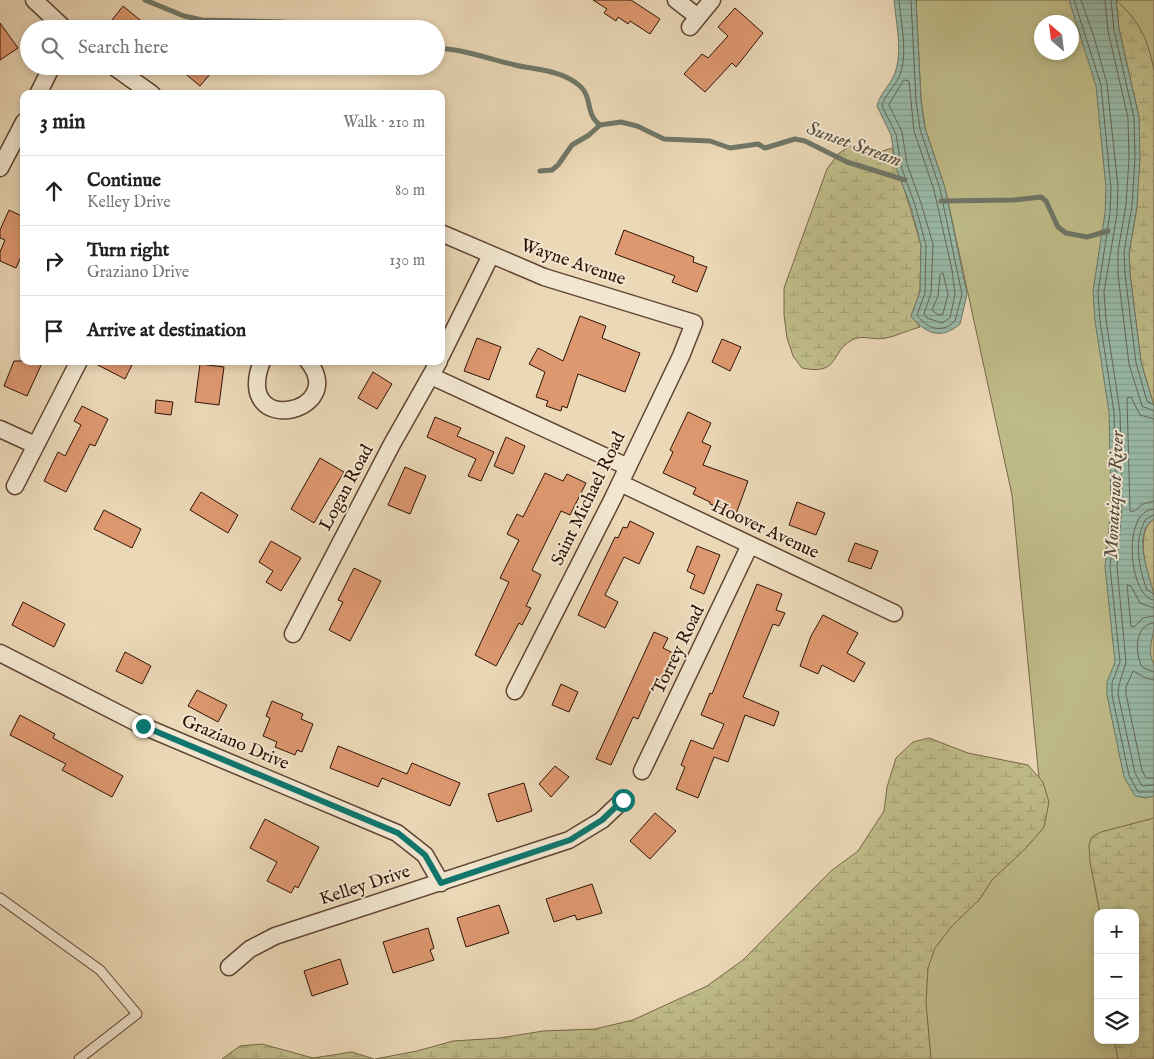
<!DOCTYPE html>
<html lang="en">
<head>
<meta charset="utf-8">
<style>
  :root { --surface:#fff; --page:#f2f2f2; --text:#222; --muted:#767676; --line:#e0e0e0 }
  body { margin:0; font-family:"IM FELL English",serif; background:var(--page); color:var(--text) }
  .controls { position:absolute; right:15px; bottom:15px; display:grid; overflow:hidden; border-radius:10px; box-shadow:0 2px 8px #0003 }
  .controls button { width:45px; height:45px; display:grid; place-items:center; padding:0; border:0; border-bottom:1px solid var(--line); background:var(--surface); color:var(--text); font:25px sans-serif }
  .compass { position:absolute; left:1034px; top:15px; width:45px; height:45px; border-radius:50%; background:var(--surface); box-shadow:0 2px 8px #0003; rotate:332deg }
  .stop { position:absolute; width:15px; height:15px; margin:-11px; border:4px solid #0f766e; border-radius:50%; background:#fff }
  .stop.end { background:#0f766e; border-color:#fff; box-shadow:0 1px 5px #0008 }
  .list { margin:0; padding:0; list-style:none }
  h2 { display:flex; justify-content:space-between; align-items:center; height:65px; margin:0; padding:0 20px; font-size:21px }
  h2 small { font-size:16px; font-weight:400; color:var(--muted) }
  .list li { display:grid; grid-template-columns:32px 1fr auto; gap:15px; align-items:center; box-sizing:border-box; height:70px; padding:0 20px; border-top:1px solid var(--line) }
  .list b { display:block; font-size:19px; white-space:nowrap }
  .list p { margin:0; font-size:16px; white-space:nowrap; color:var(--muted) }
  .list em { font-size:16px; font-style:normal; color:var(--muted) }
  .icon { flex:none; width:28px; height:28px; fill:none; stroke:currentColor; stroke-width:2; stroke-linecap:round; stroke-linejoin:round }
  .map { position:relative; flex:none; width:1154px; height:1059px; overflow:hidden }
  .search { position:absolute; background:var(--surface); box-shadow:0 2px 8px #0003; left:20px; top:20px; width:425px; height:55px; display:flex; align-items:center; gap:12px; box-sizing:border-box; padding:0 18px; border-radius:28px; color:var(--muted); font-size:19px }
  .panel { position:absolute; background:var(--surface); box-shadow:0 2px 8px #0003; left:20px; top:90px; width:425px; height:275px; border-radius:10px }
  .map>svg:first-child { display:block }
</style>
</head>
<body>
<div class="map">
<svg width="1154" height="1059" viewBox="0 0 1154 1059">
  <defs>
    <pattern id="wetland-marsh" width="20" height="14" patternUnits="userSpaceOnUse" patternTransform="scale(1.25)"><rect width="20" height="14" fill="#bfbc89"/><path d="M1 5h8M5 5V1M11 12h8M15 12V8" fill="none" stroke="#a4a175"/></pattern>
    <pattern id="water-rules" width="6" height="5" patternUnits="userSpaceOnUse" patternTransform="scale(1.25)"><rect width="6" height="5" fill="#99bba9"/><path d="M0 2.5h6" fill="none" stroke="#84a090"/></pattern>
  </defs>
  <rect width="100%" height="100%" fill="#ebd8b7"/>
  <filter id="stains"><feTurbulence type="fractalNoise" baseFrequency=".004" numOctaves="4"/><feColorMatrix values="0 0 0 0 .2 0 0 0 0 .09 0 0 0 0 .02 0 0 0 .5 -.17"/></filter>
  <radialGradient id="worn" r=".72"><stop offset=".6" stop-color="#630" stop-opacity="0"/><stop offset="1" stop-color="#630" stop-opacity=".3"/></radialGradient>
  <!-- grass -->
  <path fill="#bfbc89" stroke="#776747" fill-rule="evenodd" d="M916 0H1154V1059H918L881 976 1040 789 1012 495 945 188 925 128 921 100ZM1042 22H1072V52H1042ZM1098 913H1135V1040H1098Z"/>
  <!-- wetland -->
  <path fill="url(#wetland-marsh)" stroke="#776747" d="M1116 0C1140 22 1148 39 1154 71V406L1141 362 1130 274 1129 253 1137 207 1139 117 1119 29Z
    M850 146 880 152 892 148 921 245 920 292 911 316 920 327C908 330 897 336 886 338 875 341 862 334 852 340 830 352 840 376 802 368L793 356 787 338 784 315V288L827 169 838 154Z
    M1154 519V595C1148 577 1133 532 1154 519Z
    M929 738 968 753 1028 765 1043 782 1049 802 1044 827 1026 848 992 880 980 899 952 926 935 948 928 968 926 1002 931 1059H375L417 1051 453 1041 500 1038 543 1031 595 1029 633 1020 707 986 743 960 831 871 858 851 884 811 887 787 896 758 913 742Z
    M1154 818V1059H1118L1114 1040H1135V913H1100L1090 862 1089 845 1092 837 1101 832Z
    M262 1044 313 1058 352 1052 374 1059H222L240 1046Z"/>
  <!-- water -->
  <path fill="url(#water-rules)" stroke="#6f7767" d="M894 0H916L921 100 925 128 945 188 967 294 960 324C942 340 925 334 911 316L920 292 921 245 911 207 896 168 891 135 877 106C880 93 890 86 895 73 903 50 896 23 894 0Z
    M1069 0H1116L1119 29 1139 117 1140 158 1137 207 1129 253 1130 274 1141 362 1154 406V519C1130 534 1151 576 1154 596 1154 605 1154 618 1154 628 1152 643 1147 650 1154 665V796L1146 798 1135 796 1124 777 1107 695V682L1115 662 1105 567 1111 506 1109 412 1095 321 1093 291 1105 213 1106 188 1096 86Z"/>
  <g fill="none" stroke-linecap="round" stroke-linejoin="round">
    <!-- shore -->
    <path stroke="#646657" stroke-width="1" d="M899 0C901 24 908 52 900 75 895 87 885 94 882 106L896 134 901 166 915 205 926 245 925 293 917 315C927 329 942 334 955 321L962 294 940 189 920 129 916 100 911 0
      M1074 0 1101 85 1111 188 1110 213 1098 292 1100 321 1114 412 1116 506 1110 567 1120 662 1112 683V695L1129 775 1138 792H1154
      M1081 0 1094 37 1107 84 1118 187 1117 214 1104 292 1106 320 1120 412 1122 506 1117 567 1126 662 1119 685 1118 694 1135 773 1142 786 1154 785
      M1105 0 1108 31 1128 118 1129 158 1126 205 1118 251V274L1129 364 1142 406 1154 411
      M1111 0 1114 30 1134 118 1135 158 1132 206 1124 252 1125 274 1136 363 1147 401 1154 405
      M904 80 909 81 914 131 934 190 952 270 955 294 950 318 942 323 927 318 924 314 931 293 933 244 921 203 907 164 902 132 889 105Z
      M943 273 948 294 943 314 938 315 932 310 938 296 940 275Z
      M1154 419 1140 415 1131 397 1127 398 1130 511 1133 512 1143 504 1154 501
      M1154 509C1120 511 1130 599 1154 600
      M1154 515 1146 519C1133 540 1139 568 1147 590L1154 594
      M1154 608 1140 603 1131 586 1127 585 1131 626 1134 627 1143 618 1154 616
      M1154 623C1134 624 1135 654 1142 667L1154 672
      M1154 680 1146 678 1133 671 1126 687V694L1142 770 1146 778H1154"/>
    <!-- stream -->
    <path stroke="#6f7767" stroke-width="5" d="M145 0 184 16 202 20 284 22 321 29
      M436 48C463 49 489 59 515 65 537 70 562 70 580 86 593 98 585 114 600 125L621 122 637 126 664 139 710 141 730 148 758 144 765 148 795 139 805 141 847 162 905 180
      M540 171 552 170 558 165 572 145 589 135 600 125
      M941 201 1014 200 1041 197 1046 201 1058 227 1066 233 1087 237 1108 231"/>
  </g>
  <!-- building -->
  <path fill="#de9870" stroke="#2f1205" d="M593 0H631L660 19 650 34 630 21 628 24 618 17 616 21 604 13 607 9Z
    M123 6 151 29H105Z
    M735 8 763 33 736 67 732 63 705 92 684 74 702 54 708 58 728 36 718 27Z
    M0 23 18 48 0 60Z
    M176 66H217L200 86Z
    M9 210 24 217V250L16 268 0 261V252L5 240 0 238V230Z
    M624 230 694 257 693 262 707 267 697 292 672 282 675 276 615 254Z
    M580 316 606 326 602 338 640 353 625 392 578 374 567 408 562 406 561 411 546 406 548 401 536 397 545 372 529 364 538 348 563 361Z
    M477 338 501 347 489 380 464 371Z
    M722 339 741 347 730 371 712 362Z
    M14 361H43L27 396 4 386Z
    M90 361H134L125 379Z
    M200 364 224 367 219 405 195 402Z
    M373 372 392 384 377 409 358 398Z
    M156 400 173 402 171 415 155 413Z
    M82 406 108 419 95 446 90 444 66 492 44 481 58 452 65 456 81 425 74 421Z
    M688 412 711 423 702 442 711 446 703 465 748 481 736 514 710 504V502L693 494 696 488 663 473 673 452 670 450Z
    M435 417 461 428 457 436 494 452 481 481 468 476 476 459 427 437Z
    M506 437 525 446 513 474 494 466Z
    M320 458 344 472 314 523 291 509Z
    M405 467 426 476 410 514 388 505Z
    M545 473 563 481 567 474 586 483 570 515 561 511 532 570 541 575 526 606 531 608 522 625 519 623 496 666 475 655 509 582 500 578 519 540 507 534 517 514 523 517Z
    M201 492 238 515 228 533 190 510Z
    M797 502 825 513 816 535 789 525Z
    M104 510 141 529 132 548 94 529Z
    M630 521 654 533 639 564 624 557 605 595 618 602 605 628 578 615 615 537 618 538 623 527 627 528Z
    M271 541 301 558 281 591 266 582 273 571 259 562Z
    M855 543 878 551 871 569 848 561Z
    M697 546 720 555 704 594 690 588 695 575 687 571Z
    M354 568 381 581 350 641 329 630 343 602 338 600Z
    M757 584 782 594 776 610 785 613 779 626 773 624 743 697 779 712 774 726 745 715 728 762 714 757 698 798 676 789 685 767 681 765 691 740 713 749 724 724 701 715 710 693 712 694Z
    M23 602 65 624 54 647 12 625Z
    M823 615 858 633 847 653 865 663 854 682 822 665 818 674 800 666 811 636Z
    M654 632 668 638 663 648 673 653 658 685 654 683 638 719 633 717 611 765 596 759Z
    M125 652 151 666 142 684 116 671Z
    M561 684 578 692 569 712 552 705Z
    M197 690 227 705 218 722 188 706Z
    M272 701 303 714 301 719 313 724 302 752 297 750 295 755 275 747 277 742 263 736 270 718 266 716Z
    M20 715 55 734 53 738 123 776 112 797 62 770 66 764 10 735Z
    M338 746 407 774 412 763 460 783 450 806 382 778 378 787 330 768Z
    M555 766 569 777 551 797 539 784Z
    M524 783 532 811 497 822 488 794Z
    M655 813 676 831 650 859 630 841Z
    M265 819 319 847 298 888 295 886 291 893 267 881 277 862 250 848Z
    M592 884 602 913 577 920 575 915 554 922 546 899Z
    M499 905 509 933 466 947 457 918Z
    M428 928 434 948 430 950 434 960 393 973 383 942Z
    M340 959 348 984 312 996 304 971Z"/>
  <g fill="none" stroke-linecap="round" stroke-linejoin="round">
    <defs>
      <path id="service" d="M0 898 100 970 137 1014 79 1059"/>
      <path id="minor" d="M34 0 65 29
        M676 0 698 17
        M690 27 712 0
        M113 66 152 94
        M38 94 52 66
        M0 168 24 122
        M441 233 544 277 694 323 681 356 612 500 515 691
        M441 356 491 255
        M262 361C232 439 350 413 308 361
        M431 376 628 467
        M0 429 35 445
        M620 483 894 613
        M15 486 79 361
        M293 634 392 444 439 361
        M0 653 143 726 397 833 425 855 441 883
        M642 771 750 545
        M229 967 250 949 275 936 569 840 602 820 623 800"/>
    </defs>
    <!-- service casing -->
    <use href="#service" stroke="#5e4432" stroke-width="11"/>
    <!-- minor casing -->
    <use href="#minor" stroke="#5e4432" stroke-width="19"/>
    <!-- service -->
    <use href="#service" stroke="#f2e6d0" stroke-width="9"/>
    <!-- minor -->
    <use href="#minor" stroke="#f2e6d0" stroke-width="16"/>
  </g>
  <g fill="none" stroke-linecap="round" stroke-linejoin="round">
    <!-- route -->
    <path stroke="#0f766e" stroke-width="6" d="M143 726 398 833 425 855 441 883 570 840 602 820 623 800"/>
  </g>
  <g text-anchor="middle" dominant-baseline="central" stroke-width="4" stroke-linejoin="round" paint-order="stroke">
    <!-- street labels -->
    <g font-size="18" fill="#2f1205" stroke="#f2e6d0">
      <text transform="translate(573 263) rotate(19)">Wayne Avenue</text>
      <text transform="translate(347 488) rotate(-62)">Logan Road</text>
      <text transform="translate(589 499) rotate(-64)">Saint Michael Road</text>
      <text transform="translate(765 530) rotate(25)">Hoover Avenue</text>
      <text transform="translate(679 650) rotate(-64)">Torrey Road</text>
      <text transform="translate(235 743) rotate(23)">Graziano Drive</text>
      <text transform="translate(365 886) rotate(-18)">Kelley Drive</text>
    </g>
    <!-- water labels -->
    <g font-size="19" font-style="italic" fill="#544d3e" stroke="#f2e6d0">
      <text transform="translate(854 145) rotate(20)">Sunset Stream</text>
      <text transform="translate(1115 495) rotate(-87)">Monatiquot River</text>
    </g>
  </g>
  <rect width="100%" height="100%" filter="url(#stains)"/>
  <rect width="100%" height="100%" fill="url(#worn)"/>
</svg>
<div class="controls">
<button>+</button>
<button>−</button>
<button><svg class="icon" aria-label="layers" viewBox="0 0 24 24"><path d="M12 4l9 5-9 5-9-5zM3 14l9 5 9-5"/></svg></button>
</div>
<svg class="compass" viewBox="-18 -18 36 36"><path d="M0-13l5 13h-10z" fill="#e53935"/><path d="M0 13l5-13h-10z" fill="#767676"/></svg>
<div class="stop" style="left:623px;top:800px"></div>
<div class="stop end" style="left:143px;top:726px"></div>
<div class="search"><svg class="icon" aria-label="search" viewBox="0 0 24 24"><circle cx="10" cy="10" r="6"/><path d="M15 15l6 6"/></svg>Search here</div>
<section class="panel">
<h2>3 min<small>Walk · 210 m</small></h2>
<ul class="list">
<li><svg class="icon" aria-label="ahead" viewBox="0 0 24 24"><path d="M12 20V5M6 11l6-6 6 6"/></svg><div><b>Continue</b><p>Kelley Drive</p></div><em>80 m</em></li>
<li><svg class="icon" aria-label="right" viewBox="0 0 24 24"><path d="M7 20v-9h11M14 6l5 5-5 5"/></svg><div><b>Turn right</b><p>Graziano Drive</p></div><em>130 m</em></li>
<li><svg class="icon" aria-label="arrive" viewBox="0 0 24 24"><path d="M6 21V4h12l-3 4 3 4H6"/></svg><div><b>Arrive at destination</b></div></li>
</ul>
</section>
</div>
</body>
</html>
